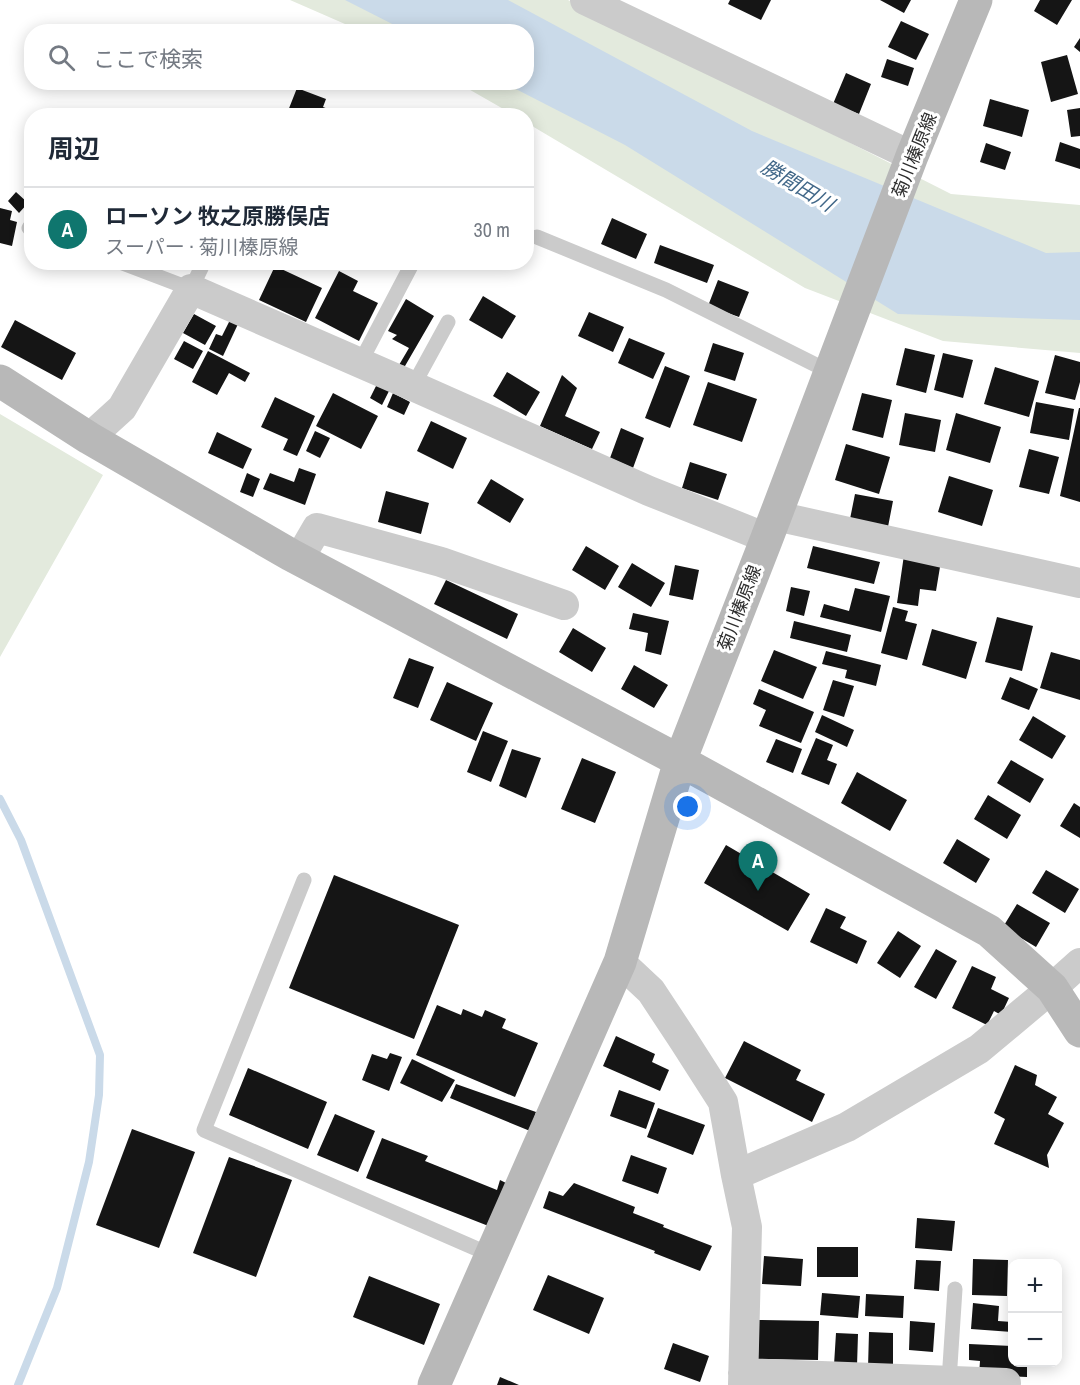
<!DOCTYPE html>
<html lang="ja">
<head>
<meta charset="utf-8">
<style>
  :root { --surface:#fff; --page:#f2f2f3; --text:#1f2937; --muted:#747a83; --line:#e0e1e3; --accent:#0f766e }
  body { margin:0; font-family:"Archivo Narrow","Noto Sans JP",sans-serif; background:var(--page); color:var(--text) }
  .controls { position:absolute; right:18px; bottom:18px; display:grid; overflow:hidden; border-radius:12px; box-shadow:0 3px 15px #0003 }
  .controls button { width:54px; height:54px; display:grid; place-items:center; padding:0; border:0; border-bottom:2px solid var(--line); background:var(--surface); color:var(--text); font:30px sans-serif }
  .you { position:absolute; left:688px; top:807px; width:21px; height:21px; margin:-15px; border:4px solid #fff; border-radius:50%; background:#1a73e8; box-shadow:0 0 0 9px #1a73e833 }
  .badge { display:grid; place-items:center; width:39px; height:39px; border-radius:50%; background:var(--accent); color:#fff; font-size:20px; font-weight:700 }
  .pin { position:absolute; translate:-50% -50px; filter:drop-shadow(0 2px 3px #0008) }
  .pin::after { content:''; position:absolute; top:32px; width:21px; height:18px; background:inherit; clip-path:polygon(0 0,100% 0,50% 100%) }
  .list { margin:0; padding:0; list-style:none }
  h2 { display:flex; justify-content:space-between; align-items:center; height:78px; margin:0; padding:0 24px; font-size:26px }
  h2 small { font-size:20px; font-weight:400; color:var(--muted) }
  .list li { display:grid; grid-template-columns:39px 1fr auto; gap:18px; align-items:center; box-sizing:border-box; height:84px; padding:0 24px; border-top:2px solid var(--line) }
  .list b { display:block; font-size:22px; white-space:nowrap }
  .list p { margin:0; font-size:20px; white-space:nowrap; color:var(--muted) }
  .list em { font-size:20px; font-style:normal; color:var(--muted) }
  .icon { flex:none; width:33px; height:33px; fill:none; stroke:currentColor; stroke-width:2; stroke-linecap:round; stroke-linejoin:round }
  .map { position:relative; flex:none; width:1080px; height:1385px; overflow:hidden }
  .search { position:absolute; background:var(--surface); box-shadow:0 3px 15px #0003; left:24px; top:24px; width:510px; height:66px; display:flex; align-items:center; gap:15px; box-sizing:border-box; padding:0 21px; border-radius:24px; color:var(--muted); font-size:22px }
  .panel { position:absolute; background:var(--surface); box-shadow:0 3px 15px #0003; left:24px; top:108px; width:510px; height:162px; border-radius:24px }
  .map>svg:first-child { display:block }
</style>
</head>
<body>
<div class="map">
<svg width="1080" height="1385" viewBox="0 0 1080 1385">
  <rect width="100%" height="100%" fill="#fff"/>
  <!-- green -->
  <path fill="#e3eadd" d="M290 0H568L951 194 1080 205V353L943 341 805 288 527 123 526 116 514 115 458 83 526 82V32L361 31Z
    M0 414 103 475 0 657Z"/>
  <!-- water -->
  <path fill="#cadae9" d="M345 0H508L752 131 1046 253 1080 252V320L898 314 625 145 504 83 526 82V32L406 31Z"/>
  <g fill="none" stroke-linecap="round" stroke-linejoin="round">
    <!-- stream -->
    <path stroke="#cadae9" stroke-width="8" d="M0 799 21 840 100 1055 99 1095 89 1162 57 1288 18 1385"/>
  </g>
  <!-- building -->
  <path fill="#151515" d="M730 0H771L761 20 728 4Z
    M880 0H911L904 13Z
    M1040 0H1072L1057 25 1034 11Z
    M901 21 929 34 916 60 888 47Z
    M1080 38V52L1074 47Z
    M1067 55 1078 94 1051 102 1041 62Z
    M887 59 914 68 908 86 881 77Z
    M846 73 871 84 859 114 833 104Z
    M297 88 326 99 323 107 346 116H286Z
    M990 99 1029 110 1022 137 983 126Z
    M1080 108V136L1071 137 1067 110Z
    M1060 142 1080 149V169L1055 161Z
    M986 143 1011 152 1005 170 980 162Z
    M16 192 28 203 19 213 8 201Z
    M0 208 12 211 10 220 17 222 12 246 0 243Z
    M612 218 647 234 636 259 601 244Z
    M660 245 714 265 707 283 654 263Z
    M275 266 322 288 306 322 259 300Z
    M339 271 358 281 353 291 378 303 359 341 315 318Z
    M718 280 749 292 739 317 708 306Z
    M483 296 516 316 502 339 469 320Z
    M406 299 434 316 405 366 399 365 409 348 392 339 397 335 388 331Z
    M589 312 624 327 613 352 578 336Z
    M194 314 216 326 205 345 183 333Z
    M15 320 76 353 62 380 1 347Z
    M230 320 238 324 223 356 209 349 216 334 222 336Z
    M629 338 665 353 653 379 618 363Z
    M184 341 203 351 193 369 174 359Z
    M713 343 744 353 735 381 704 371Z
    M905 348 935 355 926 393 896 385Z
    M208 351 250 373 245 382 229 373 217 395 192 382Z
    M943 353 973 360 963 398 934 390Z
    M1055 355 1080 362V382L1075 400 1045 393Z
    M665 366 690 376 670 428 645 418Z
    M995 367 1039 381 1029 417 984 404Z
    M507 372 540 392 526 416 493 396Z
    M562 375 577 388 565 416 600 432 592 449 540 426Z
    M708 382 757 399 742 442 693 425Z
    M377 384 389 391 382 405 370 398Z
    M333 393 378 416 361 449 316 426Z
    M393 393 410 402 404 415 387 407Z
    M862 393 892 400 883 438 852 430Z
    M275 397 315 416 297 456 283 450 288 439 261 427Z
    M1036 402 1074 409 1069 440 1030 433Z
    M1079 408H1080V502L1060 496Z
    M905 413 941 420 935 452 899 445Z
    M956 413 1001 427 990 463 946 450Z
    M431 421 467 438 453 469 417 451Z
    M621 428 644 438 633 468 610 458Z
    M315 431 330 438 320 458 306 451Z
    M217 432 252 449 243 469 208 453Z
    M846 444 890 457 879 494 835 480Z
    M1029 449 1059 457 1049 494 1019 487Z
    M690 462 727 474 718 500 682 488Z
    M299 468 316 474 305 505 263 489 270 473 294 482Z
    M247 473 260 479 253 497 240 492Z
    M949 476 993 490 982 526 938 512Z
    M491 479 524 499 510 523 477 503Z
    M386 491 429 503 421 534 378 522Z
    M855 494 893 501 887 532 849 524Z
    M586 546 619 566 605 590 572 570Z
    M813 546 880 562 874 584 807 568Z
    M904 555 941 561 936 591 920 589 918 606 897 603Z
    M632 563 665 583 651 607 618 587Z
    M675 565 699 570 693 600 669 595Z
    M446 580 518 614 507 639 434 604Z
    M791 587 810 591 804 616 786 611Z
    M855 588 890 596 881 632 820 617 824 604 849 611Z
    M893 607 908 611 905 621 917 624 907 660 881 653Z
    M633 613 669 621 661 655 645 651 648 633 629 629Z
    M997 617 1033 626 1022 671 985 662Z
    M794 621 851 635 847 652 790 638Z
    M573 628 606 648 592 672 559 652Z
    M932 629 977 642 966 679 922 665Z
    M774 650 817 667 803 699 761 681Z
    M826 651 881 665 876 686 845 678 847 670 822 664Z
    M1051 652 1080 660V700L1040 688Z
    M409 658 434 667 418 708 393 698Z
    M634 665 668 685 654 708 621 689Z
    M1010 677 1038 689 1029 710 1001 699Z
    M833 680 854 686 844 717 823 710Z
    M447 682 493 703 476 741 430 720Z
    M759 689 814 712 801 743 759 726 766 710 753 704Z
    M822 715 854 730 847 747 815 732Z
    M1033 716 1066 736 1052 759 1019 740Z
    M483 731 508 741 491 782 467 772Z
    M816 738 833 745 827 760 837 764 829 785 801 774Z
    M776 739 802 749 793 773 766 762Z
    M512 749 541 758 526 798 499 786Z
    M582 758 616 772 595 823 561 809Z
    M1011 760 1044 779 1030 803 997 783Z
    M857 772 907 800 890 831 841 803Z
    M988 795 1021 815 1007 839 974 819Z
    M1074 803 1080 807V838L1060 826Z
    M957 839 990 859 976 883 943 863Z
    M726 845 810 894 788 931 704 883Z
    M1046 870 1079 889 1065 913 1032 893Z
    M334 875 459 925 414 1039 289 988Z
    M1017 904 1050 923 1036 947 1003 927Z
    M826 908 846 917 840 928 867 941 857 964 810 942Z
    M898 931 921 946 900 978 877 963Z
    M936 949 957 961 936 999 914 987Z
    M972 966 996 977 991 989 1009 998 1001 1015 994 1011 987 1025 952 1008Z
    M437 1005 461 1015 463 1009 482 1017 485 1010 506 1019 502 1028 538 1043 515 1097 416 1055Z
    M616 1036 655 1054 652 1062 669 1070 660 1091 603 1066Z
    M744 1041 801 1070 796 1080 825 1094 812 1122 725 1078Z
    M390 1053 402 1057 389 1091 362 1080 372 1054 387 1059Z
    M412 1059 455 1080 442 1102 400 1083Z
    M1015 1065 1037 1075 1035 1085 1057 1097 1048 1114 1064 1123 1047 1155 1049 1168 994 1144 1005 1119 994 1113Z
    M248 1068 327 1102 308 1149 229 1115Z
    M456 1084 536 1112 530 1131 450 1098Z
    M619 1090 655 1103 646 1129 610 1116Z
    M658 1108 705 1125 693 1155 647 1137Z
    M335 1114 375 1131 358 1172 317 1155Z
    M132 1129 195 1152 159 1248 96 1225Z
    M382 1138 428 1156 425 1161 497 1190 500 1180 508 1184 491 1227 366 1178Z
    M631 1155 667 1168 658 1194 622 1181Z
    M229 1157 292 1180 256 1277 193 1253Z
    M574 1183 635 1207 633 1213 664 1225 663 1227 712 1246 700 1271 654 1253 655 1251 543 1208 549 1191 563 1196Z
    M917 1218 955 1221 952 1251 915 1248Z
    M817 1247H858V1277H817Z
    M764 1256 803 1259 801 1286 762 1284Z
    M973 1259 1008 1260 1007 1296 972 1295Z
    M916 1260 941 1261 939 1291 914 1289Z
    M548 1275 604 1298 589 1334 533 1310Z
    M369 1276 440 1304 424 1345 353 1317Z
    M822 1293 860 1296 858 1318 820 1315Z
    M866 1294 904 1296 903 1318 865 1316Z
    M973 1303 999 1306 998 1321 1012 1322V1332L971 1329Z
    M759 1320 819 1321 818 1360 758 1359Z
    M910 1321 935 1323 933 1352 909 1350Z
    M869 1332 893 1333V1368H868Z
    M836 1333 858 1334 857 1366 834 1365Z
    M673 1343 709 1356 700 1382 664 1369Z
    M969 1344 1012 1346V1362H1027V1377L979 1375 980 1361 969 1360Z
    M500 1377 519 1385H497Z"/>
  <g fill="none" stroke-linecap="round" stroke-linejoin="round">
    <!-- lane -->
    <path stroke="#cbcbcb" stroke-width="15" d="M29 228 32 229
      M537 237 666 290 830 372
      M120 262 191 289 204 262
      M360 363 413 262
      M413 386 448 322
      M304 880 204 1130 491 1255
      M949 1381 955 1289"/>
    <!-- street -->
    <path stroke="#cbcbcb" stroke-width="30" d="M585 0 912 156
      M89 438 122 408 191 289 397 379 649 491 767 538
      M776 516 1080 583
      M299 559 317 528 441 562 564 605
      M620 962 651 991 684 1041 723 1102 736 1175 747 1227 743 1385
      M736 1175 847 1127 979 1049 1052 988 1080 963
      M743 1373 1006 1383 1005 1385"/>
    <!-- secondary -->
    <path stroke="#b8b8b8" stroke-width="33" d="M0 381 89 438 291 555 680 761 989 931 1052 988 1080 1031
      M434 1385 620 962 680 761 767 538 912 156 976 0"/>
  </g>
  <g text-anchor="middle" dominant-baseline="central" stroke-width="6" stroke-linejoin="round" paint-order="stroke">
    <!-- street labels -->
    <g font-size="18" fill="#2e2e2e" stroke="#fff">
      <text transform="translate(914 155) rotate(-68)">菊川榛原線</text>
      <text transform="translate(739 608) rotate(-69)">菊川榛原線</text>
    </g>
    <!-- water labels -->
    <g font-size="20" font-style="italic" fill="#426889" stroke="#fff">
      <text transform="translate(798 185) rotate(31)">勝間田川</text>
    </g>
  </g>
</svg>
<div class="controls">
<button>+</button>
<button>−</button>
</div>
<div class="you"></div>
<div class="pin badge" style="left:758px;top:891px">A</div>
<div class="search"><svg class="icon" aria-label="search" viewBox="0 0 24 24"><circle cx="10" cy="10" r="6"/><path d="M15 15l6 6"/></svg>ここで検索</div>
<section class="panel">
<h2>周辺<small></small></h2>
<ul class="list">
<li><span class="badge">A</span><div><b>ローソン 牧之原勝俣店</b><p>スーパー · 菊川榛原線</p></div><em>30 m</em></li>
</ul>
</section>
</div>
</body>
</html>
